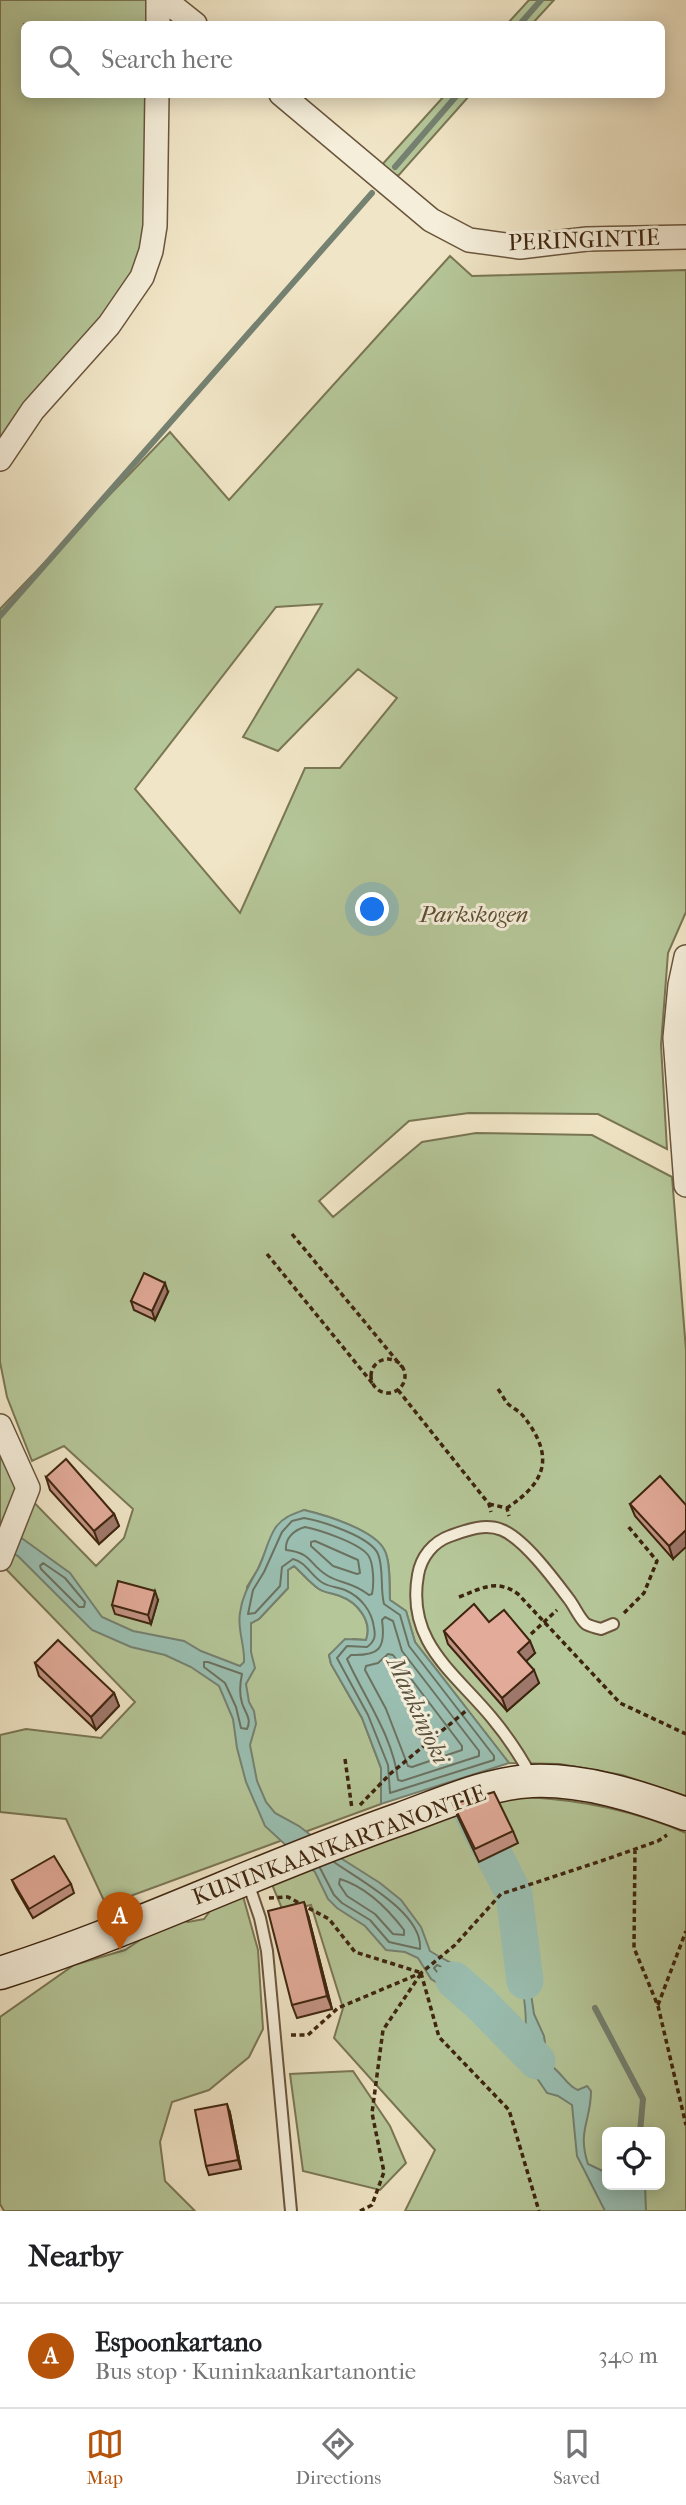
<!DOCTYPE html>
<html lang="en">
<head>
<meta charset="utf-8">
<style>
  :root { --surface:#fff; --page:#f6f6f6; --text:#202124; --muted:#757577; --line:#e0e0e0; --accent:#b45309 }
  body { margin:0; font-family:"IM FELL French Canon",serif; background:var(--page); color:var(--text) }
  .controls { position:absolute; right:21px; bottom:21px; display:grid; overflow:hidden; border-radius:10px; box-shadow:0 4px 18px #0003 }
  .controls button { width:63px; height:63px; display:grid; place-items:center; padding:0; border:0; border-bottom:2px solid var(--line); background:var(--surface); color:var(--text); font:35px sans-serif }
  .you { position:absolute; left:373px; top:910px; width:24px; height:24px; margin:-18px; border:5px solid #fff; border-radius:50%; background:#1a73e8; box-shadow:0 0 0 10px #1a73e833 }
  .badge { display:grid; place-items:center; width:46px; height:46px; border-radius:50%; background:var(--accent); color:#fff; font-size:23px; font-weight:700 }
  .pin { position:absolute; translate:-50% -58px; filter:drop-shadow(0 2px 4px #0008) }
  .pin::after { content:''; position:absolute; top:37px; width:24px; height:21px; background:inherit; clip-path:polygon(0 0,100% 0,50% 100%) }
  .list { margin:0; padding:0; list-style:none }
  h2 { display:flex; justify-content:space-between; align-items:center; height:91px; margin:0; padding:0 28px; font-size:30px }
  h2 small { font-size:23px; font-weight:400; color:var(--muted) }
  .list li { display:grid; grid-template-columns:46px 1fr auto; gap:21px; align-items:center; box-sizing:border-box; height:105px; padding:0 28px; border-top:2px solid var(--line) }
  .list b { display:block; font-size:26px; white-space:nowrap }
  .list p { margin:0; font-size:23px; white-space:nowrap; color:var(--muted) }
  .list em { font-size:23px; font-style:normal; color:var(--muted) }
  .icon { flex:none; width:38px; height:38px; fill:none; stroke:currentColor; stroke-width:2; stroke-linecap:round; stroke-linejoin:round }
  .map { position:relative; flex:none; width:686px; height:2211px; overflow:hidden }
  .search { position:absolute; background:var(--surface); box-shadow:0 4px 18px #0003; left:21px; right:21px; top:21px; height:77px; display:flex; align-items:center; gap:18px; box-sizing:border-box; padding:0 24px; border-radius:10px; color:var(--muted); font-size:26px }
  .sheet { height:196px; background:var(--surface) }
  nav { display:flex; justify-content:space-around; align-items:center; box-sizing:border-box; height:98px; border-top:2px solid var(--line); background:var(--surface); font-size:19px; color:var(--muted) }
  nav a { display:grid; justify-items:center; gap:4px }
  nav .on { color:var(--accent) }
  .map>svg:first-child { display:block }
</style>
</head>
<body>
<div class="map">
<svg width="686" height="2211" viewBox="0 0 686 2211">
  <rect width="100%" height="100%" fill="#f0e5c6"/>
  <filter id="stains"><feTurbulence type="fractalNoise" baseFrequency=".00286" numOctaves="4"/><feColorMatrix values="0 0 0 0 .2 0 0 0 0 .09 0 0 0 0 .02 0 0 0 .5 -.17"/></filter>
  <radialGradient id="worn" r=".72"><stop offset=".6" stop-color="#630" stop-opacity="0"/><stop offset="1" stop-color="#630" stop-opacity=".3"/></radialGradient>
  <!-- green -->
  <path fill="#b5c698" stroke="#7a7654" stroke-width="2" fill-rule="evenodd" d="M0 0H151L153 24H24V94L152 95 151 210 131 286 0 446Z
    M529 0H554L532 24H507Z
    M445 95H470L398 176 380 167Z
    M450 256 472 276 686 270V912L668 953 661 1045 667 1149 598 1114 469 1113 409 1121 319 1201 333 1217 422 1142 476 1133 592 1135 672 1177 686 1350V1796L622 1775 560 1764 509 1763 415 1642 406 1611 390 1600C389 1586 391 1564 385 1552 376 1530 325 1515 304 1510L276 1527 258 1569 247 1587 246 1626 259 1619 288 1588V1570L294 1566C302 1573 310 1583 319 1589 325 1593 334 1593 340 1596 357 1602 373 1621 366 1640L353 1639 329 1655 331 1664 362 1718 381 1768V1804L106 1905 66 1819 0 1812V1735L26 1729 101 1738 135 1702 0 1563V1455L13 1481 96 1566 124 1538 133 1509 64 1446 32 1461 7 1397 0 1362V609L170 432 229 500ZM322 604 243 737 278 751 358 669 397 698 340 768H305L240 913 135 789 276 607Z
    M527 1797C581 1800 636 1811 686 1833V2211H405L435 2150 334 2038 343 2008 311 1905 283 1911 271 1882 434 1815 457 1817 480 1862 517 1843 496 1798ZM607 2132H660V2185H607Z
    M241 1889 258 1950 263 2029 249 2057 209 2090 172 2102 160 2142 165 2181 195 2211H4L0 2204V2017L74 1965 125 1950 173 1918 188 1922 204 1919 221 1896Z
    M353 2071 390 2126 406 2163 380 2190 303 2171 290 2074Z"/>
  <!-- water -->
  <path fill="#9abfb2" stroke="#758171" stroke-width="2" d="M304 1510C325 1515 376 1530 385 1551 391 1564 389 1586 390 1600L406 1611 415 1642 509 1763 381 1804V1768L362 1718 331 1664 329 1655 345 1639 366 1640C373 1621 357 1602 340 1596 333 1593 325 1593 319 1589 310 1583 302 1573 294 1566L288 1570V1588L259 1619 251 1623V1652L255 1668 246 1684 249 1702 254 1711 256 1724 250 1745 257 1781 266 1802 275 1813 299 1826 339 1857 380 1883 401 1900 421 1927 430 1951C461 1971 492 1974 490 2018L498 2024 524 2032C530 2022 518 1961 515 1946 511 1931 504 1920 503 1904L507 1902 524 1947 534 2014 544 2036 548 2064C561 2070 566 2086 578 2090L587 2086 591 2091C591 2121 577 2131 588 2164L607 2173V2185H645L646 2211H605L577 2156 572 2105 558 2096 547 2093 522 2056 486 2027 477 2013 459 1996 431 1979 418 1958 405 1952 386 1950 365 1926 337 1908 328 1899 315 1872 265 1826 246 1782 237 1748 233 1719 219 1686 191 1667 165 1655 131 1647 92 1630 18 1556 0 1547V1528L23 1539 70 1573 102 1617 133 1631 184 1641 201 1651 240 1666 244 1662C245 1645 237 1629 240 1613 242 1595 251 1582 259 1567 265 1555 268 1538 276 1527 283 1517 293 1514 304 1510Z"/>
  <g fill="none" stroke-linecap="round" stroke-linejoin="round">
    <!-- shore -->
    <path stroke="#6c7260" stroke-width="2" d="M304 1518C322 1521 371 1537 378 1554 384 1568 380 1589 384 1604L400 1615 409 1646 494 1756V1760L390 1793 388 1765 368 1715 337 1658 347 1646 367 1647C374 1642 376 1637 374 1628 372 1611 361 1597 345 1590 338 1587 330 1587 323 1583 312 1577 306 1562 293 1559L282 1567 280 1586 255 1613 248 1614 253 1590 264 1572 282 1532 292 1521Z
      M305 1527C320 1530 359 1543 368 1555 374 1563 374 1585 372 1594L369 1595C353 1582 342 1584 328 1576 308 1564 313 1553 286 1550 285 1538 294 1530 305 1527Z
      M315 1541 358 1560 360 1573 357 1574 333 1566 311 1546V1542Z
      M43 1563 65 1578 85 1602 84 1607H79L41 1569 40 1566Z
      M385 1617 393 1621 402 1651 479 1751V1756L402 1781 398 1780C393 1736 365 1699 347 1659L351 1655C379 1656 386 1649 382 1620Z
      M388 1654 393 1655 462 1746V1750L412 1767 408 1766 386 1709 365 1670 366 1666 378 1663Z
      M204 1662H208L242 1674C240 1683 239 1693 242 1703 245 1713 252 1718 247 1729L241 1728 236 1707 225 1683 204 1667Z
      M320 1868 334 1895 342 1903 370 1920 389 1942 420 1949C423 1913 359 1880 334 1862
      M340 1879C366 1887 388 1909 404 1930V1935L393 1934 375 1914 347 1896 339 1884Z
      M437 1965C454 1972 483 1983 482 2004H478C467 1995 440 1978 434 1968Z
      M532 2034 538 2038 539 2057 536 2060 518 2042 519 2039 527 2038Z"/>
    <!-- stream -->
    <path stroke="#758171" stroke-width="6" d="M520 24 541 0
      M395 167 458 94
      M0 616 372 193
      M595 2008 643 2099 640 2132"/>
    <!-- river -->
    <path stroke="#9abfb2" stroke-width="37" d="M472 1812 514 1894 525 1981
      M454 1980 479 2002 537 2061"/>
    <defs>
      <path id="lane" d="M531 1776C520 1755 507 1736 492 1718 454 1672 406 1642 418 1575 421 1557 433 1542 450 1536 467 1530 485 1523 502 1530 524 1539 553 1578 568 1598 574 1605 579 1618 586 1624 590 1626 597 1628 601 1629L613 1624
        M248 1883 260 1918 267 1951 291 2211"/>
      <path id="street" d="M165 0 195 24
        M158 24V0
        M281 94 431 220 469 240 520 247 587 239 686 237
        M0 459 33 410 109 325 142 277 151 251 155 226 157 94
        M686 957 680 985 675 1038 686 1185
        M0 1426 28 1488 0 1559"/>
      <path id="secondary" d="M0 1973C136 1930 265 1866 400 1819 442 1804 487 1783 532 1781 584 1779 637 1796 686 1814"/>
    </defs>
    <!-- lane casing -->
    <use href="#lane" stroke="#6a553d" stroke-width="14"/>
    <!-- street casing -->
    <use href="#street" stroke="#6a553d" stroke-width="26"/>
    <!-- secondary casing -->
    <use href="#secondary" stroke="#3e250f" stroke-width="35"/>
    <!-- path -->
    <path stroke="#3e250f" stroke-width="3.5" stroke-dasharray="5 3.5" stroke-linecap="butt" d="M292 1234 402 1367
      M267 1254 373 1384
      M371 1376a17 17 0 1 1 34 0a17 17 0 1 1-34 0Z
      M498 1389C501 1393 504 1399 507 1403 512 1408 520 1411 524 1417 555 1457 546 1482 507 1508
      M398 1390 489 1504 491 1512
      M489 1504 507 1508 509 1516
      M459 1597C481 1589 496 1578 518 1594L620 1703 686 1734
      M624 1613 644 1593 657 1561 627 1525
      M531 1634 557 1610
      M345 1759 352 1809
      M360 1805 390 1774 467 1710
      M635 1849 634 1948 658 2006 686 2125
      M269 1898 288 1897 329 1919 355 1952 419 1972
      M421 1973 439 2037 509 2110 539 2211
      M658 2005 686 1931
      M291 2035H308L338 2008 421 1973 455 1945 501 1894 607 1859 658 1841 667 1835
      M360 2211 372 2205 384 2172 372 2113 383 2030 420 1975"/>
    <!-- lane -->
    <use href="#lane" stroke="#f5eeda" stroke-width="10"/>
    <!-- street -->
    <use href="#street" stroke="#f5eeda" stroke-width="23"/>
    <!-- secondary -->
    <use href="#secondary" stroke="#f5eeda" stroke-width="32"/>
  </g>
  <!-- wall -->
  <path fill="#c39384" stroke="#3e250f" stroke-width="2" d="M168 1292 155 1320 134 1310 131 1301Z
    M46 1477 114 1514 119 1526 99 1544 50 1490Z
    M630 1504 686 1505 673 1559 635 1516Z
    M158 1600 151 1624 115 1614 112 1605Z
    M489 1622 535 1653 526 1661 539 1683 507 1711 448 1644 444 1631Z
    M35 1663 114 1693 119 1706 96 1730 39 1676Z
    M453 1804 513 1831 518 1843 479 1862 458 1817Z
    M12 1880 71 1884 74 1893 33 1918 16 1889Z
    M308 1915 332 2009 297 2018 292 2005Z
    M230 2113 241 2169 209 2175 206 2166Z"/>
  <!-- shaded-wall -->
  <path fill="#9f786c" stroke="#3e250f" stroke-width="2" d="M165 1283 168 1292 155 1320 152 1311Z
    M114 1514 119 1526 99 1544 94 1531Z
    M686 1530V1547L673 1559 669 1546Z
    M155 1591 158 1600 151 1624 148 1615Z
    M530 1641 535 1653 522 1665 518 1652Z
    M534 1670 539 1683 507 1711 502 1698Z
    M114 1693 119 1706 96 1730 91 1717Z
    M304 1902 308 1915 332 2009 327 1996Z
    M227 2104 230 2113 241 2169 238 2160Z"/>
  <!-- building -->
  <path fill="#e3ab9a" stroke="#3e250f" stroke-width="2" d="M144 1273 165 1283 152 1311 131 1301Z
    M66 1459 114 1514 94 1531 46 1477Z
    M660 1476 686 1505V1530L669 1546 630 1504Z
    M118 1581 155 1591 148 1615 112 1605Z
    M474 1604 489 1622 504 1610 530 1641 518 1652 534 1670 502 1698 444 1631Z
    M58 1640 114 1693 91 1717 35 1663Z
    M494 1792 513 1831 475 1849 453 1804Z
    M54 1856 71 1884 29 1909 12 1880Z
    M304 1902 327 1996 292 2005 268 1911Z
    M227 2104 238 2160 206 2166 195 2110Z"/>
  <g text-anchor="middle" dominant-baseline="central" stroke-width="6" stroke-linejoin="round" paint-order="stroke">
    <!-- street labels -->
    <g font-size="23" fill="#3e250f" stroke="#f5eeda">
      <text transform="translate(584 240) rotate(-2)">PERINGINTIE</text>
      <text transform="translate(339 1845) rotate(-20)">KUNINKAANKARTANONTIE</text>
    </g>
    <!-- park labels -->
    <g font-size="23" font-style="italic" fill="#5c4d31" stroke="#f5eeda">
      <text x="474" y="914">Parkskogen</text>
    </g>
    <!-- water labels -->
    <g font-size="24" font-style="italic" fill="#5a5340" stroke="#f5eeda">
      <text transform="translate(418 1710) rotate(65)">Mankinjoki</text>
    </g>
  </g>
  <rect width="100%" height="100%" filter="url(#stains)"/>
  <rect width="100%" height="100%" fill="url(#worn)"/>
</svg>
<div class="controls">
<button><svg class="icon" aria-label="locate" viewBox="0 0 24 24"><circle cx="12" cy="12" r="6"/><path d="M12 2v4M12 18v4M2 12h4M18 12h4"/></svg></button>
</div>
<div class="you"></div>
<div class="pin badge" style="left:120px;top:1950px">A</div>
<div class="search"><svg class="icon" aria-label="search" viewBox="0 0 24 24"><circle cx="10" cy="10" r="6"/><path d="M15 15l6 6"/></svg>Search here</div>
</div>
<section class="sheet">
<h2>Nearby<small></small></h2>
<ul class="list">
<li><span class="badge">A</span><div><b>Espoonkartano</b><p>Bus stop · Kuninkaankartanontie</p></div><em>340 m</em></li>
</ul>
</section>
<nav>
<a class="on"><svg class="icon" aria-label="map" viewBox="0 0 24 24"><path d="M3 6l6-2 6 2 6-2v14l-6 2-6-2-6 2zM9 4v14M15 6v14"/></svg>Map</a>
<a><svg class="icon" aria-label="directions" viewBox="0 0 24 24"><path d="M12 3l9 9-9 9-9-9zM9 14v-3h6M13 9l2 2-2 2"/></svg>Directions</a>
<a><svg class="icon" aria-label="saved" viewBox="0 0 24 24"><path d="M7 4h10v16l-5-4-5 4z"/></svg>Saved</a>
</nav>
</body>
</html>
